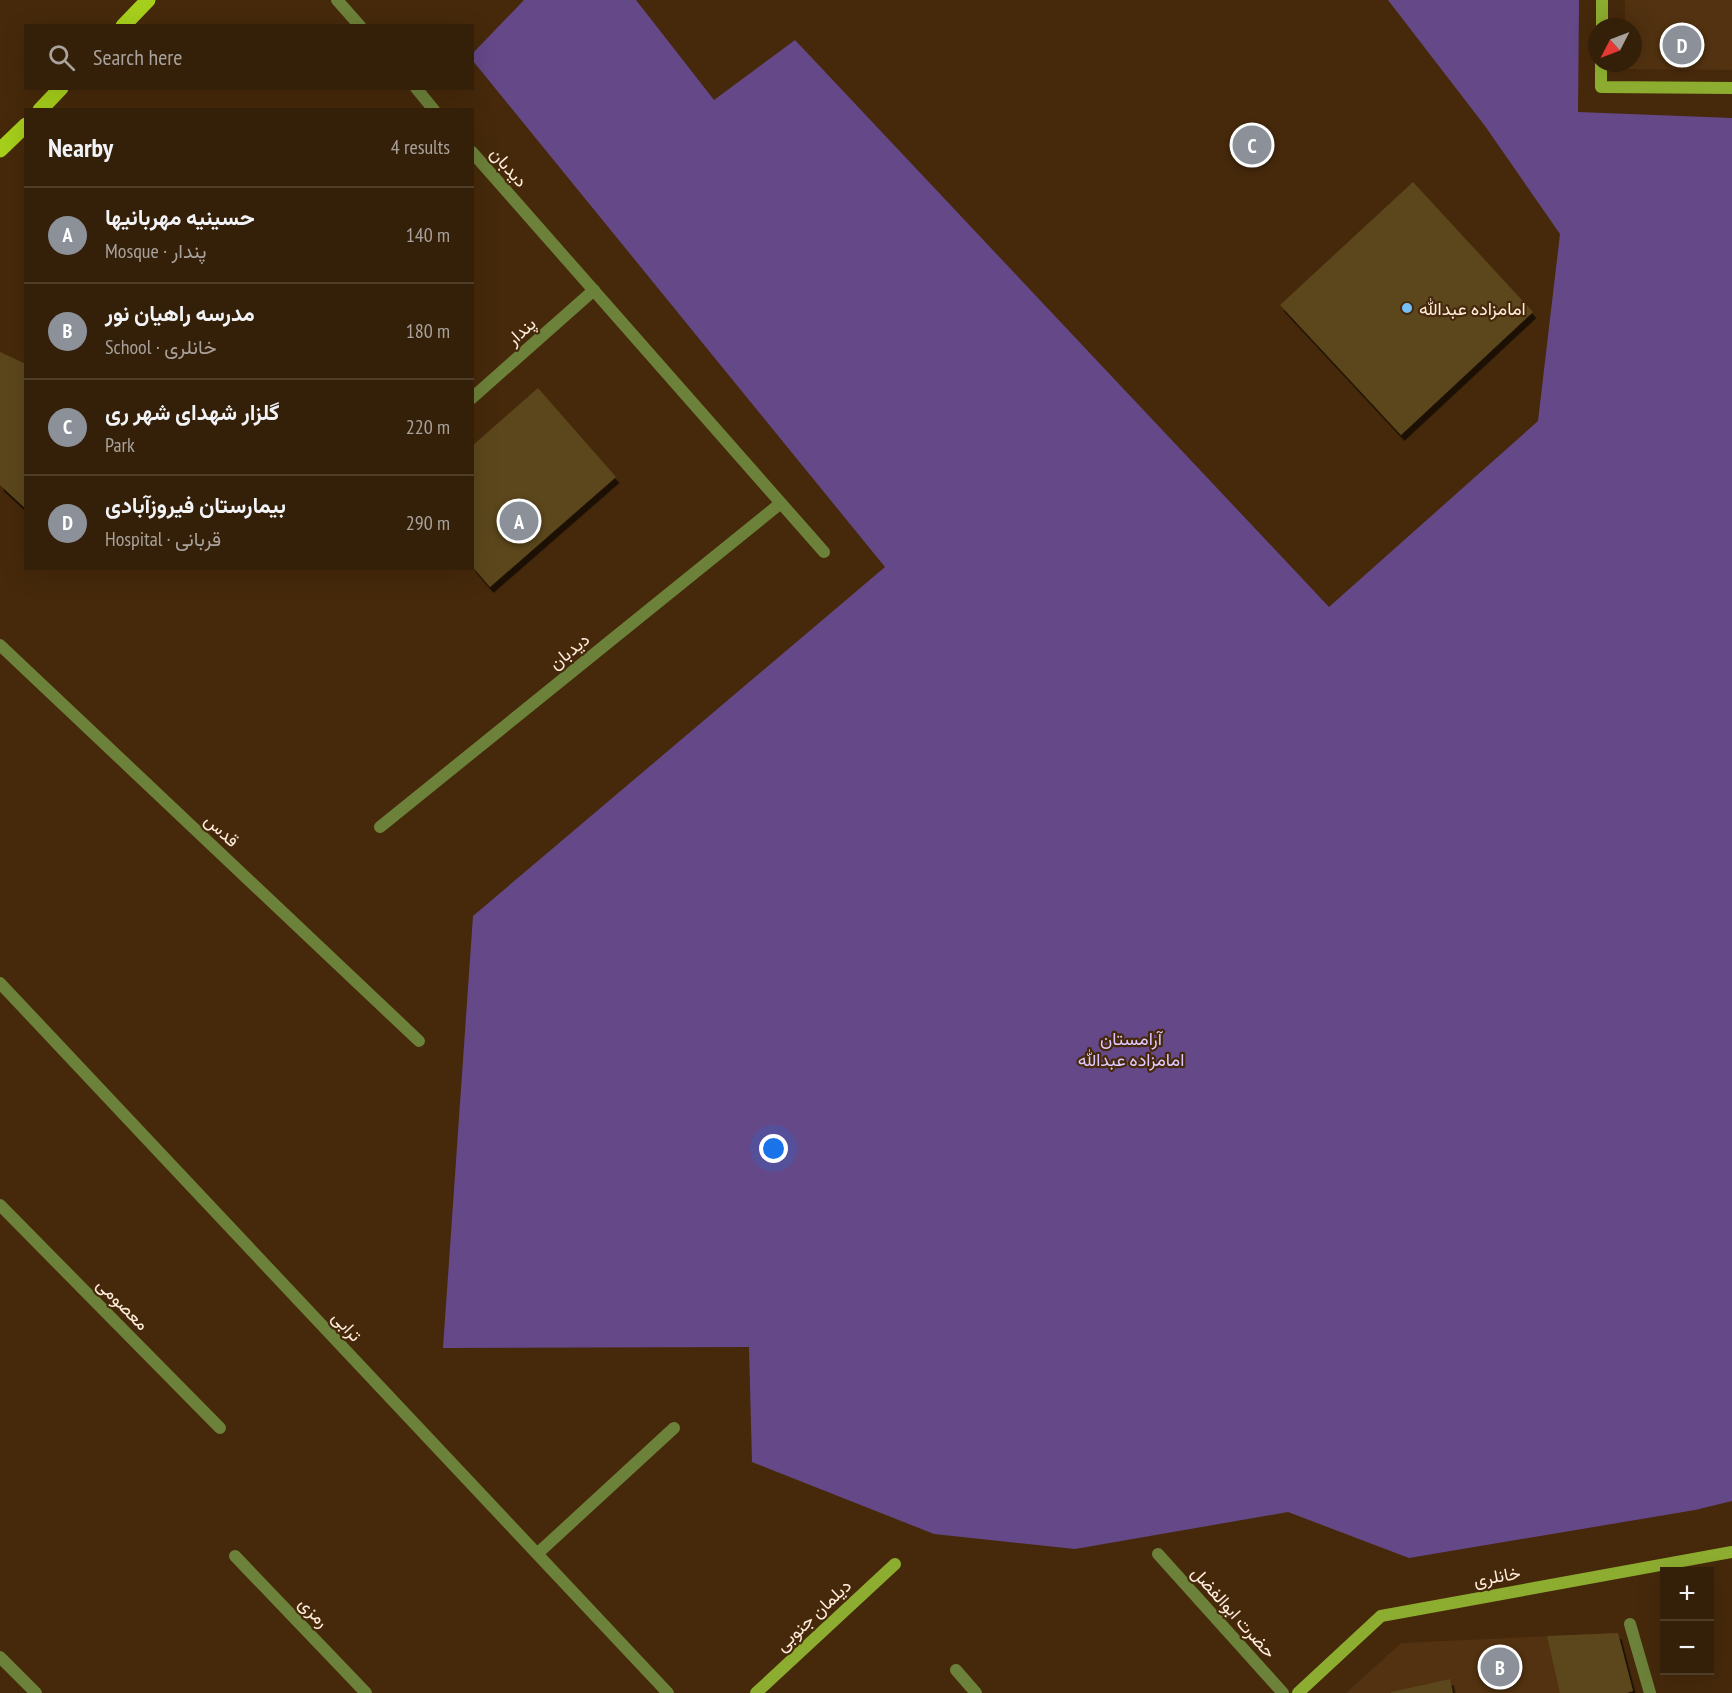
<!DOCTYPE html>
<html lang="en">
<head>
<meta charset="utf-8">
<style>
  :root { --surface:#341f08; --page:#3c2712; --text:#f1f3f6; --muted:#a9a29c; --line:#4e3d29; --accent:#8c9099 }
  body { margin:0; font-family:"PT Sans Narrow",Vazirmatn,sans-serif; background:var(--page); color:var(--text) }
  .controls { position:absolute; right:18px; bottom:18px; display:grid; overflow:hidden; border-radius:0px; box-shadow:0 6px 24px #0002 }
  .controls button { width:54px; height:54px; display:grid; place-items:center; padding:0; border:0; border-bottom:2px solid var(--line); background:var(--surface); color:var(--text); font:30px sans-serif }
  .compass { position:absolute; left:1588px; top:18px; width:54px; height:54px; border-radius:50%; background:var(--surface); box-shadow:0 6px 24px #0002; rotate:228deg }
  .you { position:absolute; left:774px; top:1149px; width:21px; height:21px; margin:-15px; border:4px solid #fff; border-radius:50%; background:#1a73e8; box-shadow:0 0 0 9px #1a73e833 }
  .badge { display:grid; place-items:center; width:39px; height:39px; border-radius:50%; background:var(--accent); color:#fff; font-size:20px; font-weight:700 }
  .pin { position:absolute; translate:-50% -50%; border:3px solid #fff; box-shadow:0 2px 6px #0006 }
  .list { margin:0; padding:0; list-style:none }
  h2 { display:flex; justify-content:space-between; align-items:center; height:78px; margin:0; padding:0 24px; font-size:26px }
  h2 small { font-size:20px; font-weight:400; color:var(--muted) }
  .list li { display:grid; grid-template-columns:39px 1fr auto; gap:18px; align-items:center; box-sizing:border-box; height:96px; padding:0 24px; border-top:2px solid var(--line) }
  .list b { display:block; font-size:22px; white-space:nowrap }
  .list p { margin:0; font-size:20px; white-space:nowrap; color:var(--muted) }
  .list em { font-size:20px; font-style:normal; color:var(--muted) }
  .icon { flex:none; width:33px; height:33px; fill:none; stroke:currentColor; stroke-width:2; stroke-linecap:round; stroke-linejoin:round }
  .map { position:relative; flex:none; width:1732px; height:1693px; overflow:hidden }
  .search { position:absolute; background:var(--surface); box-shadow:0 6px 24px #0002; left:24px; top:24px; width:450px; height:66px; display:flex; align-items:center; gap:15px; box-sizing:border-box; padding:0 21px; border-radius:0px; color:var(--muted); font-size:22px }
  .panel { position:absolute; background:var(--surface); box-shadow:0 6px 24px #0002; left:24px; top:108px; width:450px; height:462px; border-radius:0px }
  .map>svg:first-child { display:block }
</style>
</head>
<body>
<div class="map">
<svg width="1732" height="1693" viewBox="0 0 1732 1693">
  <defs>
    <filter id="shadow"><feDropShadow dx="3.5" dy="6" stdDeviation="0" flood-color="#0009"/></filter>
  </defs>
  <rect width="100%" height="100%" fill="#46290b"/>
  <!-- built -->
  <path fill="#523210" d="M1625 0H1732V70L1625 69V63H1633V27H1625Z
    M1618 1633 1633 1693H1346L1401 1643Z"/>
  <!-- green -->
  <path fill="#654888" d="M524 0H636L714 100 795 40 1329 607 1538 421 1560 234 1485 126 1388 0H1579L1578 112 1732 118V1501L1695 1510 1409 1558 1288 1512 1075 1549 934 1534 752 1462 749 1347 443 1348 473 916 885 567 473 61V53Z"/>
  <!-- building -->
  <path fill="#5b461c" filter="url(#shadow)" d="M1413 182 1533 312 1401 435 1280 305Z
    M0 352 26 364V509L0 485Z
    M538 388 616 477 490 587 472 566V446Z
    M1618 1633 1633 1691 1626 1693H1560L1547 1636Z
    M1450 1679 1453 1693H1391V1692Z"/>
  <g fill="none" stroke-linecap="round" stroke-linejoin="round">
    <!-- street -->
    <path stroke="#6c8139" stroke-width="12" d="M337 0 360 26
      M416 88 434 110
      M472 152 824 552
      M472 398 594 290
      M0 645 419 1041
      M380 827 781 503
      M0 983 668 1693
      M0 1205 220 1428
      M537 1554 674 1428
      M1158 1554 1283 1693
      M235 1556 366 1693
      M1630 1624 1650 1693
      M0 1657 36 1693
      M956 1670 976 1693"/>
    <!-- secondary -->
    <path stroke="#8dad30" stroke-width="12" d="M1602 27V0
      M1601 63V87L1732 88
      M756 1693 895 1564
      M1298 1693 1381 1616 1732 1552"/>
    <!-- primary -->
    <path stroke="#a6cf1b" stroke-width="15" d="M123 26 148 0
      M40 110 61 88
      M0 150 26 125"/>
  </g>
  <!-- markers -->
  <circle fill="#77bff7" stroke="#46290b" stroke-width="2" cx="1407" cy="308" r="6"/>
  <g text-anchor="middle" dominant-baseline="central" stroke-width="4.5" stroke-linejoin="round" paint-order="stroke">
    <!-- street labels -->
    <g font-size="18" fill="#ffecdb" stroke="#46290b">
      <text transform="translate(509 167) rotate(49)">دیدبان</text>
      <text transform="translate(521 331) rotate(-42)">پندار</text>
      <text transform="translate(569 651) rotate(-39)">دیدبان</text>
      <text transform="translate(222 830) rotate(43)">قدس</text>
      <text transform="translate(123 1304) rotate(45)">معصومی</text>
      <text transform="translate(347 1326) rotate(47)">ترابی</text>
      <text transform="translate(1497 1576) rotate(-10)">خانلری</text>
      <text transform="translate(314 1612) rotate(46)">رمزی</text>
      <text transform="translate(1234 1612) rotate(48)">حضرت ابوالفضل</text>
      <text transform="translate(813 1615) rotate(-43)">دیلمان جنوبی</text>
    </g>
    <!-- poi labels -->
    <g font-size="18" fill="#ffecdb" stroke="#46290b" text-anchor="start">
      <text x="1419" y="308">امامزاده عبدالله</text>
    </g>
    <!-- park labels -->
    <g font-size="18" fill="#dec8ff" stroke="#46290b">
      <text x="1131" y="1038">آرامستان<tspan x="1131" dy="21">امامزاده عبدالله</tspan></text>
    </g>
  </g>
</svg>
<div class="controls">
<button>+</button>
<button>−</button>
</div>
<svg class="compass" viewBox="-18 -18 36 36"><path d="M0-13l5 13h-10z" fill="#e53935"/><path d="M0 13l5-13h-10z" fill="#a9a29c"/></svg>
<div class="you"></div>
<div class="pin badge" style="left:519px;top:521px">A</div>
<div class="pin badge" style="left:1500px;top:1667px">B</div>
<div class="pin badge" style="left:1252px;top:145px">C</div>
<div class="pin badge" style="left:1682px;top:45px">D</div>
<div class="search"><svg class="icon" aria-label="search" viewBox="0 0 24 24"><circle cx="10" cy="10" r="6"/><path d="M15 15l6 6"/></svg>Search here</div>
<section class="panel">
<h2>Nearby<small>4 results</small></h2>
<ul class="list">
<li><span class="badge">A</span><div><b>حسینیه مهربانیها</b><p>Mosque · پندار</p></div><em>140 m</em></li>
<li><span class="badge">B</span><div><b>مدرسه راهیان نور</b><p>School · خانلری</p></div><em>180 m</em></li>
<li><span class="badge">C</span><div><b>گلزار شهدای شهر ری</b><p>Park</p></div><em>220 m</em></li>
<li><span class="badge">D</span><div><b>بیمارستان فیروزآبادی</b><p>Hospital · قربانی</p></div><em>290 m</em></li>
</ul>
</section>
</div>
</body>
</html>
